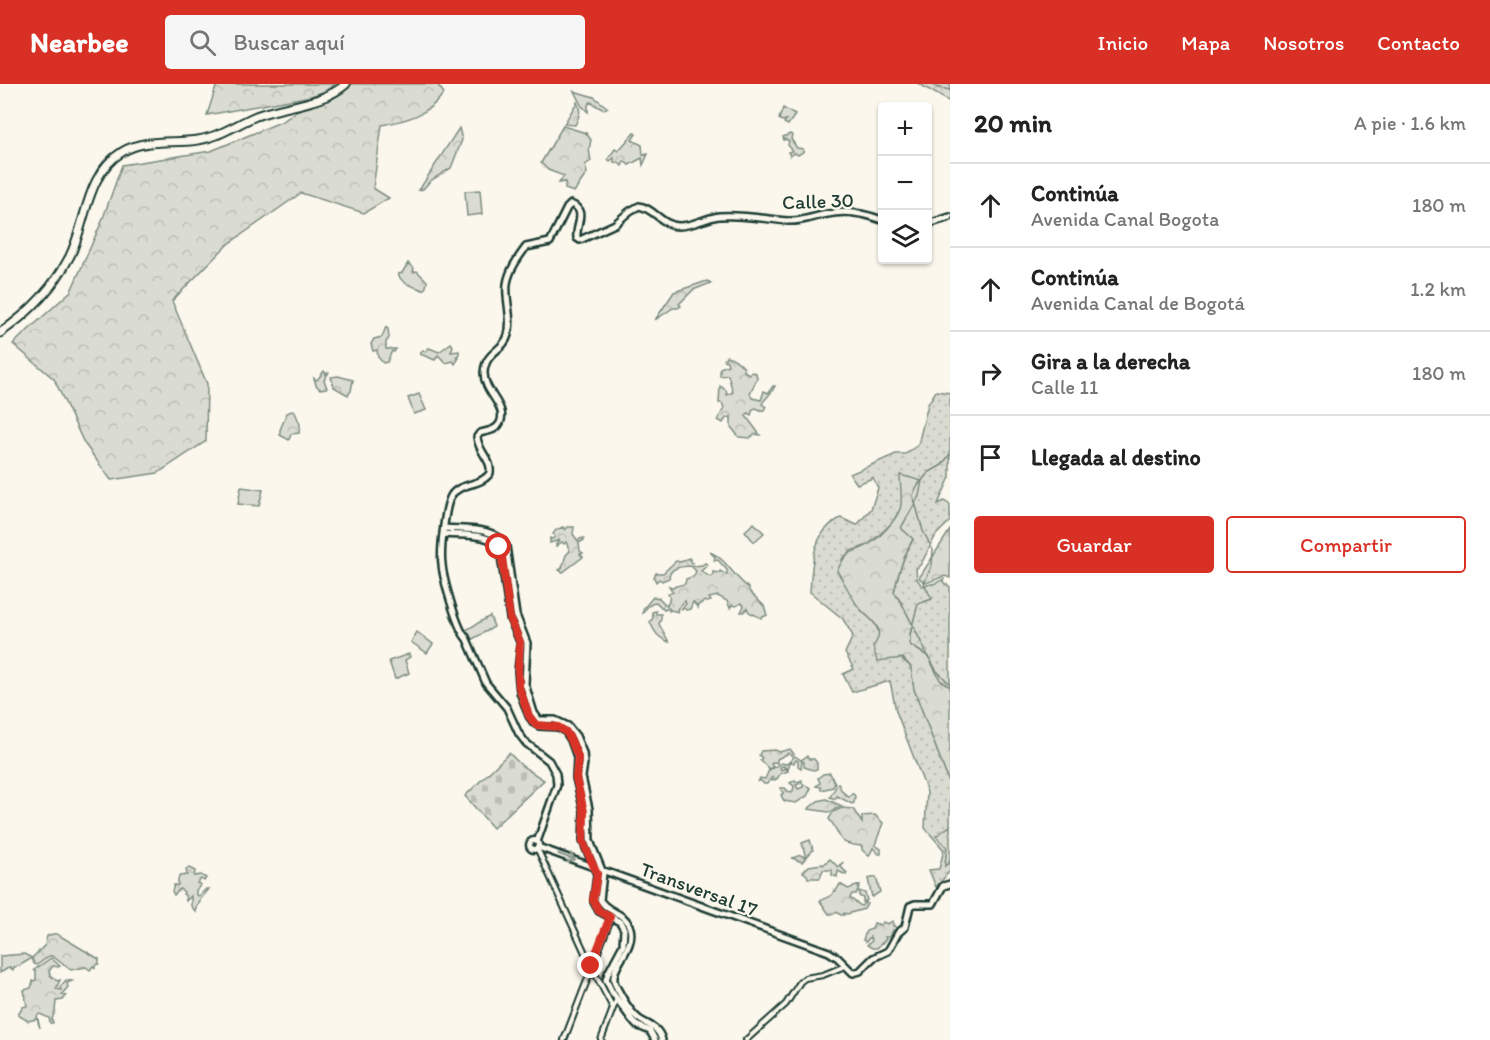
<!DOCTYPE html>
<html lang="es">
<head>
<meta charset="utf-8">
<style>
  :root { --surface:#fff; --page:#f6f6f6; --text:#222; --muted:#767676; --line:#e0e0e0; --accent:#d93025 }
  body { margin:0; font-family:Itim,sans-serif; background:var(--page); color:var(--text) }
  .controls { position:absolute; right:18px; top:18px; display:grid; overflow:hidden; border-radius:6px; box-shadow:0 2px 4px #0004 }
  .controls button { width:54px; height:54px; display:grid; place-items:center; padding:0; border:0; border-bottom:2px solid var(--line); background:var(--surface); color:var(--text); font:30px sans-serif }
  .stop { position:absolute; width:18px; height:18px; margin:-14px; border:4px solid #d93025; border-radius:50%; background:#fff }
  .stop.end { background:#d93025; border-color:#fff; box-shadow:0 2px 6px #0008 }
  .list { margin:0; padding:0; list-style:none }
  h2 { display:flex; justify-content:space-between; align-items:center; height:78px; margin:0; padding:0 24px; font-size:26px }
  h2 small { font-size:20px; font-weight:400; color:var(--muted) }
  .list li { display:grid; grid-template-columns:39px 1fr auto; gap:18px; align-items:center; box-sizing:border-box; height:84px; padding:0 24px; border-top:2px solid var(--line) }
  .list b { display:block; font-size:22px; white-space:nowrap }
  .list p { margin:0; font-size:20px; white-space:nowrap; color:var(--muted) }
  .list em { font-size:20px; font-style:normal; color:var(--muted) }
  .actions { display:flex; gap:12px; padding:18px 24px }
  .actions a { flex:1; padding:14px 0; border:2px solid var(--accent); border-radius:6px; text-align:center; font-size:21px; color:var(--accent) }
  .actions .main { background:var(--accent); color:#fff }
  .icon { flex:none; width:33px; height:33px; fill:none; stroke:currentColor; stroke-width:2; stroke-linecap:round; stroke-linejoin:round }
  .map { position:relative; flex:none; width:950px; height:956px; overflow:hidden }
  header { display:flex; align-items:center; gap:36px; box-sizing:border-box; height:84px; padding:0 30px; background:var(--accent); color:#fff }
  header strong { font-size:28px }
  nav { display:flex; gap:33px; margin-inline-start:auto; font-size:21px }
  .search { width:420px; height:54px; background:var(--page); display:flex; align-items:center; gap:15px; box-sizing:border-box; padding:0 21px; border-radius:6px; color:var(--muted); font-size:22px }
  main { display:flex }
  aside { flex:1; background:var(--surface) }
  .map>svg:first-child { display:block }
</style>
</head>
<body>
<header>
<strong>Nearbee</strong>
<div class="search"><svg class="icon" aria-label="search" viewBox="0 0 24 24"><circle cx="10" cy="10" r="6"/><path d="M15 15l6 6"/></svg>Buscar aquí</div>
<nav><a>Inicio</a><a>Mapa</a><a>Nosotros</a><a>Contacto</a></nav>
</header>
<main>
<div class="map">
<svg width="950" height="956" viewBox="0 0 950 956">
  <defs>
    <pattern id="grass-dots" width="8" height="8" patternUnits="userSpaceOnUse" patternTransform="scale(1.5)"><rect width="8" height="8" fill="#dbdcd1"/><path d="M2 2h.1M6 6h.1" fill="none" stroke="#bcbeb4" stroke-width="1.8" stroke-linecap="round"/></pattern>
    <pattern id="forest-crowns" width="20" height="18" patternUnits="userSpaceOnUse" patternTransform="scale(1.5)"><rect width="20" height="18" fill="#dbdcd1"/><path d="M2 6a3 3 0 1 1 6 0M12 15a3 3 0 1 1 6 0" fill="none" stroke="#bcbeb4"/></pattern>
    <pattern id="cemetery-stones" width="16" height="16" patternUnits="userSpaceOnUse" patternTransform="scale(1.5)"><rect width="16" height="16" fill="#dbdcd1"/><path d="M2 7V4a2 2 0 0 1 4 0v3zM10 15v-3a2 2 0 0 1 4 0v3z" fill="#bcbeb4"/></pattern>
  </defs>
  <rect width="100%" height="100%" fill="#fbf7ec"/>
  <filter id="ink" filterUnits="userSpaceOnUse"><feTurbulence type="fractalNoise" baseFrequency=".0167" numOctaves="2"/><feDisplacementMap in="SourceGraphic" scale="12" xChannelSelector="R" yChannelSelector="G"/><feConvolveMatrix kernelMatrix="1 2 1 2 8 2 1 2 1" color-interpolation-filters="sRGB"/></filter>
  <g filter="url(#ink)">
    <!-- grass -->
    <path fill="url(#grass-dots)" stroke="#7d8c82" stroke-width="1.5" d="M936 307 950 309V393L938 420 944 417 950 421V437L936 451 921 480 916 485 917 495 922 502 936 499 944 495 943 498 950 503V603L940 596 902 520 894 508C898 490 903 472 913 456L901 444 919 412 901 424 892 439 868 461 851 467 842 475C847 490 851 506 858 520 864 535 878 532 879 555L911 583 914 605 950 701V742L937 752 947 763 945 781 950 778V787L936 803 929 786 939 785 944 766 925 744 927 708 896 627 890 597 852 608 843 590 854 585 845 569 853 552 843 535 810 508C812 480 812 447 841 434L857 441 871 425 878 404 873 394 857 400 850 390 896 370H905L918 361 928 320Z"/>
    <!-- forest -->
    <path fill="url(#forest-crowns)" stroke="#7d8c82" stroke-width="1.5" d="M217 0H335L323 8 311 12 207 31Z
      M352 0H437L444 9C428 31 408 36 382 41L373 104 389 114 364 129 301 109 227 161 172 217 207 300 206 357 158 389 111 396 84 359 54 295 13 260 71 207 102 137 122 81 211 67 283 37 303 23 332 15Z
      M919 0H950V18Z
      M574 7 594 13 608 24 602 25 590 18 588 21V28L581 21Z
      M577 18C582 28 579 32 575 41L564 40Z
      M563 42 586 49 591 56 589 65 591 77 585 81 587 89 574 108 565 105V98L559 99 564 92 548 86 541 79Z
      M459 44 462 56 451 84 430 97 423 105 419 106Z
      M634 49 636 50 632 56 642 61 643 71 648 70 643 81 642 74 629 81 624 77 622 82 618 78 614 79V74L610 77 608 75 615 65 618 67Z
      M408 179 414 184 413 188 417 187 427 197 426 203 423 206C414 202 402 201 398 190L402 189Z
      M707 197 711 199 693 206 679 220 681 222 678 224H673L655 236 674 208Z
      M386 243 388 245 389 254 386 258V265H396L394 268 392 267 387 278 383 279 378 273 377 266 373 267 371 260 374 255 382 253Z
      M451 259 453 262 451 268 459 267V270L456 273 459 274 455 280 453 277 446 279 438 271 435 276 420 270 423 266 425 268 429 264 439 268Z
      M726 272C733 273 739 278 744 284V287L749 290 751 288 756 289 757 295 750 309 752 314 761 316 764 307 768 309 773 302H775C771 311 764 315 762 320L766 323 763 327 756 324 753 325 751 331 748 329 746 332 760 351 755 350 750 354 739 353 731 343V333L726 334 723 339 718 336 724 324 722 319H719L720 302 726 306 727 311 733 308 728 291 720 292V284L728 281 727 277 724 276Z
      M324 287 326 290 329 288 324 296 327 304 320 305 316 301 314 294 317 296Z
      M338 292 353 296 351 307 348 311 334 303 331 293Z
      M294 326 300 340 299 349 291 350 289 356 280 351V346L287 329Z
      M900 391 922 397 919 412 901 444 913 455C903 472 898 490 894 508L902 520 940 596 950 603V701L914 605 911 583 903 574 877 577 873 563C889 541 867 536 857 521 850 510 844 498 837 487 847 465 850 471 868 461 879 454 895 438 900 425 903 416 900 401 900 391Z
      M563 443 565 446 568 443H574L573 450 578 457 580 455 584 454V456L579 459 580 467 583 469 580 470 583 473 563 488 559 486 562 484 566 471 570 467 566 458 564 460 562 458 556 462V460L560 456 550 459V454L552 455 555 453 553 450 556 446Z
      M950 446V494L945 492 926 499 919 494Z
      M710 468C727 475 734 494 749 504V507L764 522 767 531 761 534 749 528 747 524 744 528H741L744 522 741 519 736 522 732 521 730 524 727 517 718 512 709 514 711 517 707 518 705 517 698 521V524L693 518 690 525 686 526 684 524 681 525 686 520 685 517 677 525 678 528 671 526 669 527V524L664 526 656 518 648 522 643 529V525L653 513 659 514 667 522 670 513 668 510 673 508 669 502 672 503 685 500 686 495 694 492 696 487 691 482C682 483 670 482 669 494L662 497 659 495 656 498 654 493 656 489H663L676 477 681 478 689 474 694 482 702 481 705 479 708 481 701 487 710 493 714 491 713 488 719 489 720 487 727 491V486L718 476 714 477 715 473Z
      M656 527V530H661V535L659 540 669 558C658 554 655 549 650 538L653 534 652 528Z
      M790 665 794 670 792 672 789 669 777 675V679L774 678 771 680 773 683 769 685 760 676 762 674 759 671 761 667 775 666 779 668Z
      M795 672 801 676 807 672 809 675H814L817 679V685L813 686 804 683V678L802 677 801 684 798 682V677L796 676 794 679 790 678 788 685 783 682 780 683 781 686 785 684 788 687 780 690 777 695 772 697V694L767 700H764L760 696 758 698 760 694 765 695 769 686 781 679 787 680Z
      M830 689 835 699 833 703 821 706V703L816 702 820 699 818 694 823 690Z
      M795 696 797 698 802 696V699L796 701 798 705 803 703V700L811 704 807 712 796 719 784 717 781 711 783 709 781 704H785L789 708 793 707 794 702 790 699Z
      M838 699C840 705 844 710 849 713L852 709 855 712 854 719 852 720 837 712 835 715 830 713Z
      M826 715 842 722 829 728 808 725 818 717Z
      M842 724 853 725 862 739V732L875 731 883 739 875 761 881 765V770H879L873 764 869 772 862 766V762C832 759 845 753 829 735L833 728Z
      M950 742V778L945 782 947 763 936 752Z
      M810 756 813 766 802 778 792 774 801 771 806 774 802 759Z
      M830 775 838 783 843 778 841 783 847 789 846 791 838 787 837 793 832 791V786H823L820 794H808L807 791 803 788 809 782 822 780 823 781Z
      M189 784 195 787 194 792 201 791 206 794 204 797 201 795 197 799 201 801 196 806V811L199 812 206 805H209L200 816V818L196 823V828L191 822V812L186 817 185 811 183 810 184 808 180 805 174 811 172 807 174 801H178V795L180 792 187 791 186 785Z
      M840 800 848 805 860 801 856 810H852L850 814 861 822 865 819 863 818V814L859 812V807L865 809 867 816 865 817 867 820 864 825 847 830 844 829V831H841L836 828 834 830H829L820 817 832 811 834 806 836 807Z
      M893 837V842H895L896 846H893L889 853H885L886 855 877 864H872L867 861 872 857 870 853 866 858 863 856 866 847 872 845 874 839 881 841 883 838 887 840Z
      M53 850H57L99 875V880L95 881V884L93 882 90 886 86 883 71 886 52 872H49L37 881 34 880 32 874 19 882 14 883 13 886 10 883 0 889V872L24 870 32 874 45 861 47 852Z
      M51 874 60 882 58 883 53 882 49 887 50 891 57 897 60 896 56 905 61 906 60 903 66 896 72 897 67 899 68 903 62 910 66 912 63 916 56 917 55 927 52 935 53 939H50L49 934 40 930 37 932 40 944 37 935 28 937 18 931 23 923 27 922 24 906 31 904 33 897 36 896V888L34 886Z"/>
    <!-- cemetery -->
    <path fill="url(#cemetery-stones)" stroke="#7d8c82" stroke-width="1.5" d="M509 669 522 682 544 696 493 744 465 712Z"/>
    <!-- green -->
    <path fill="#dbdcd1" stroke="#7d8c82" stroke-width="1.5" d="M783 24 795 31 788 41 784 39 786 36 782 37 779 35Z
      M790 50 792 51 791 55 797 64 803 65 804 67 798 71 795 69 790 72 788 68 792 67 788 61 789 57 785 55 784 56 783 53Z
      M480 106 482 130 467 132 465 107Z
      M419 310 426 326 414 330 408 314Z
      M241 403 263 406 259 422 238 420Z
      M754 439 764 449 754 458 745 447Z
      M490 532 494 543 471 556 466 546Z
      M417 548 433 560 427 569 411 558Z
      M409 570 410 573 405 576 409 589 395 595 389 577Z
      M876 793 880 808 872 813 868 795Z"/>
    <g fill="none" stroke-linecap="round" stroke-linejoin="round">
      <!-- stream -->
      <path stroke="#74847b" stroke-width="1.5" d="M932 0 936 3 950 6
        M950 370 942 381 928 389 916 404 913 411 923 447 933 466 932 481 924 500 932 515 918 520 910 550V561L929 573 936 586 950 600"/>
      <!-- canal -->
      <path stroke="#adb4aa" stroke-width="3" d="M485 452C508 457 505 479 507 498
        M512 528 514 538 521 549
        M521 596 523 555
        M522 603 526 617
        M567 647 572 651 581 675 579 693 587 729
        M587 735 588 764
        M593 773 599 789 598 801
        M611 830C626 837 630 847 625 863
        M655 948 658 956"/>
      <defs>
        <path id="minor" d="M537 764 591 882 613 924
          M564 956 612 832
          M601 956 617 914
          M746 956 786 920 800 898 805 894 823 891 845 882"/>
        <path id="major" d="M928 140 950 133
          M445 444C466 446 495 442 506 462L516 531 527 559 525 600 534 629 539 636H555L568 642 576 652 583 669 584 679 582 693 589 725 590 757 603 789 600 816C607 829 626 828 630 844 636 866 608 883 615 900 620 910 630 928 639 935 649 942 658 942 662 956
          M445 450C462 452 491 448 500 465L510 534 521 560 518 587 520 608 529 632 534 639 539 642 558 643 566 648 571 656 577 673 576 694 584 727 583 757 597 790 594 818 599 827 620 838 624 845 623 861 608 889 606 896 612 908 632 936 636 941 650 947 655 956
          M466 553 486 599 507 624 519 650 526 659 549 677 556 690 557 701 537 758
          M466 554C457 544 443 495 442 480 440 467 445 422 451 412 459 398 481 403 490 389 492 375 479 370 477 353L480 349C487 347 496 347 500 339 508 322 484 309 484 289 485 267 504 267 508 251 513 234 505 217 507 200 509 186 518 174 526 163L550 158 567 124 571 120C588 127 575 141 577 154L580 156 615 140 630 127 639 122C654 124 662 142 679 142 693 142 705 134 719 132 742 130 765 135 788 137 802 138 814 132 828 130 845 126 866 130 882 136
          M529.5 761a4.5 4.5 0 1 1 9 0a4.5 4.5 0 1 1-9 0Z
          M538 763 829 868 838 874 853 889 860 887 873 874 888 867 898 849 905 843 910 822 915 820H933L943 802 950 800"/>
        <path id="highway" d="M0 249C29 229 54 203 70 172 87 137 86 90 122 68 145 54 172 60 198 56 219 53 237 40 256 32 285 21 322 21 346 0"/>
      </defs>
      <!-- minor casing -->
      <use href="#minor" stroke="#1f3d34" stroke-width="8"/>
      <!-- major casing -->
      <use href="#major" stroke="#1f3d34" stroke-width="10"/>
      <!-- highway casing -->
      <use href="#highway" stroke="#1f3d34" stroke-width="11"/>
      <!-- minor -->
      <use href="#minor" stroke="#fbf7ec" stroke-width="4"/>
      <!-- major -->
      <use href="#major" stroke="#fbf7ec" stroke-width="5"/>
      <!-- highway -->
      <use href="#highway" stroke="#fbf7ec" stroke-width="7"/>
    </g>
    <!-- one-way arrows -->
    <defs><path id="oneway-shaft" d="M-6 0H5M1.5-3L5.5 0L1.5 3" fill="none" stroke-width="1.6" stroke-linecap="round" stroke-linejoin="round" transform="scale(1.5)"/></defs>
    <use stroke="#8d9a90" href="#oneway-shaft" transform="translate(567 773) rotate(21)"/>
  </g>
  <g fill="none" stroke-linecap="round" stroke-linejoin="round" filter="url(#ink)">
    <!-- route -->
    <path stroke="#d93025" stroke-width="8" d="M499 463 502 474 510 534 520 558 518 587 519 603 529 632 536 641 558 643 566 648 571 656 578 673 576 694 584 728 583 758 597 790 593 816 599 827 610 833 591 882"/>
  </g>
  <g text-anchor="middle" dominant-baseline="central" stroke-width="4.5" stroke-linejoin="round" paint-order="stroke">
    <!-- street labels -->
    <g font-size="20" fill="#1f3d34" stroke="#fbf7ec">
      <text transform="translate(818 117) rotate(-2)">Calle 30</text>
      <text transform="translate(699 805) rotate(20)">Transversal 17</text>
    </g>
  </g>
</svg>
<div class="controls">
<button>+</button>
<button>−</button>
<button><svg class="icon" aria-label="layers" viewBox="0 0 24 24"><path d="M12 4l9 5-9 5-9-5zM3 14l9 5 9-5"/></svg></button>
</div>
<div class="stop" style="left:499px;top:463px"></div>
<div class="stop end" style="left:591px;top:882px"></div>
</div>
<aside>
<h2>20 min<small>A pie · 1.6 km</small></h2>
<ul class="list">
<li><svg class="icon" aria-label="ahead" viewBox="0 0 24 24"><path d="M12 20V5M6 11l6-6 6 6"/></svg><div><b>Continúa</b><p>Avenida Canal Bogota</p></div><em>180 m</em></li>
<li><svg class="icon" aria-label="ahead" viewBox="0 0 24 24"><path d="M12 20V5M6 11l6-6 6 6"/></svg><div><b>Continúa</b><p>Avenida Canal de Bogotá</p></div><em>1.2 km</em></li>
<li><svg class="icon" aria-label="right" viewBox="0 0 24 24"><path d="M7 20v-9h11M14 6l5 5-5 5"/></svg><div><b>Gira a la derecha</b><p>Calle 11</p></div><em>180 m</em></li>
<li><svg class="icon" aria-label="arrive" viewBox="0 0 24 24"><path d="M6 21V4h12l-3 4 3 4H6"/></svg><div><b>Llegada al destino</b></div></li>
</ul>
<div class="actions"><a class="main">Guardar</a><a>Compartir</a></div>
</aside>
</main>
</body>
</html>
